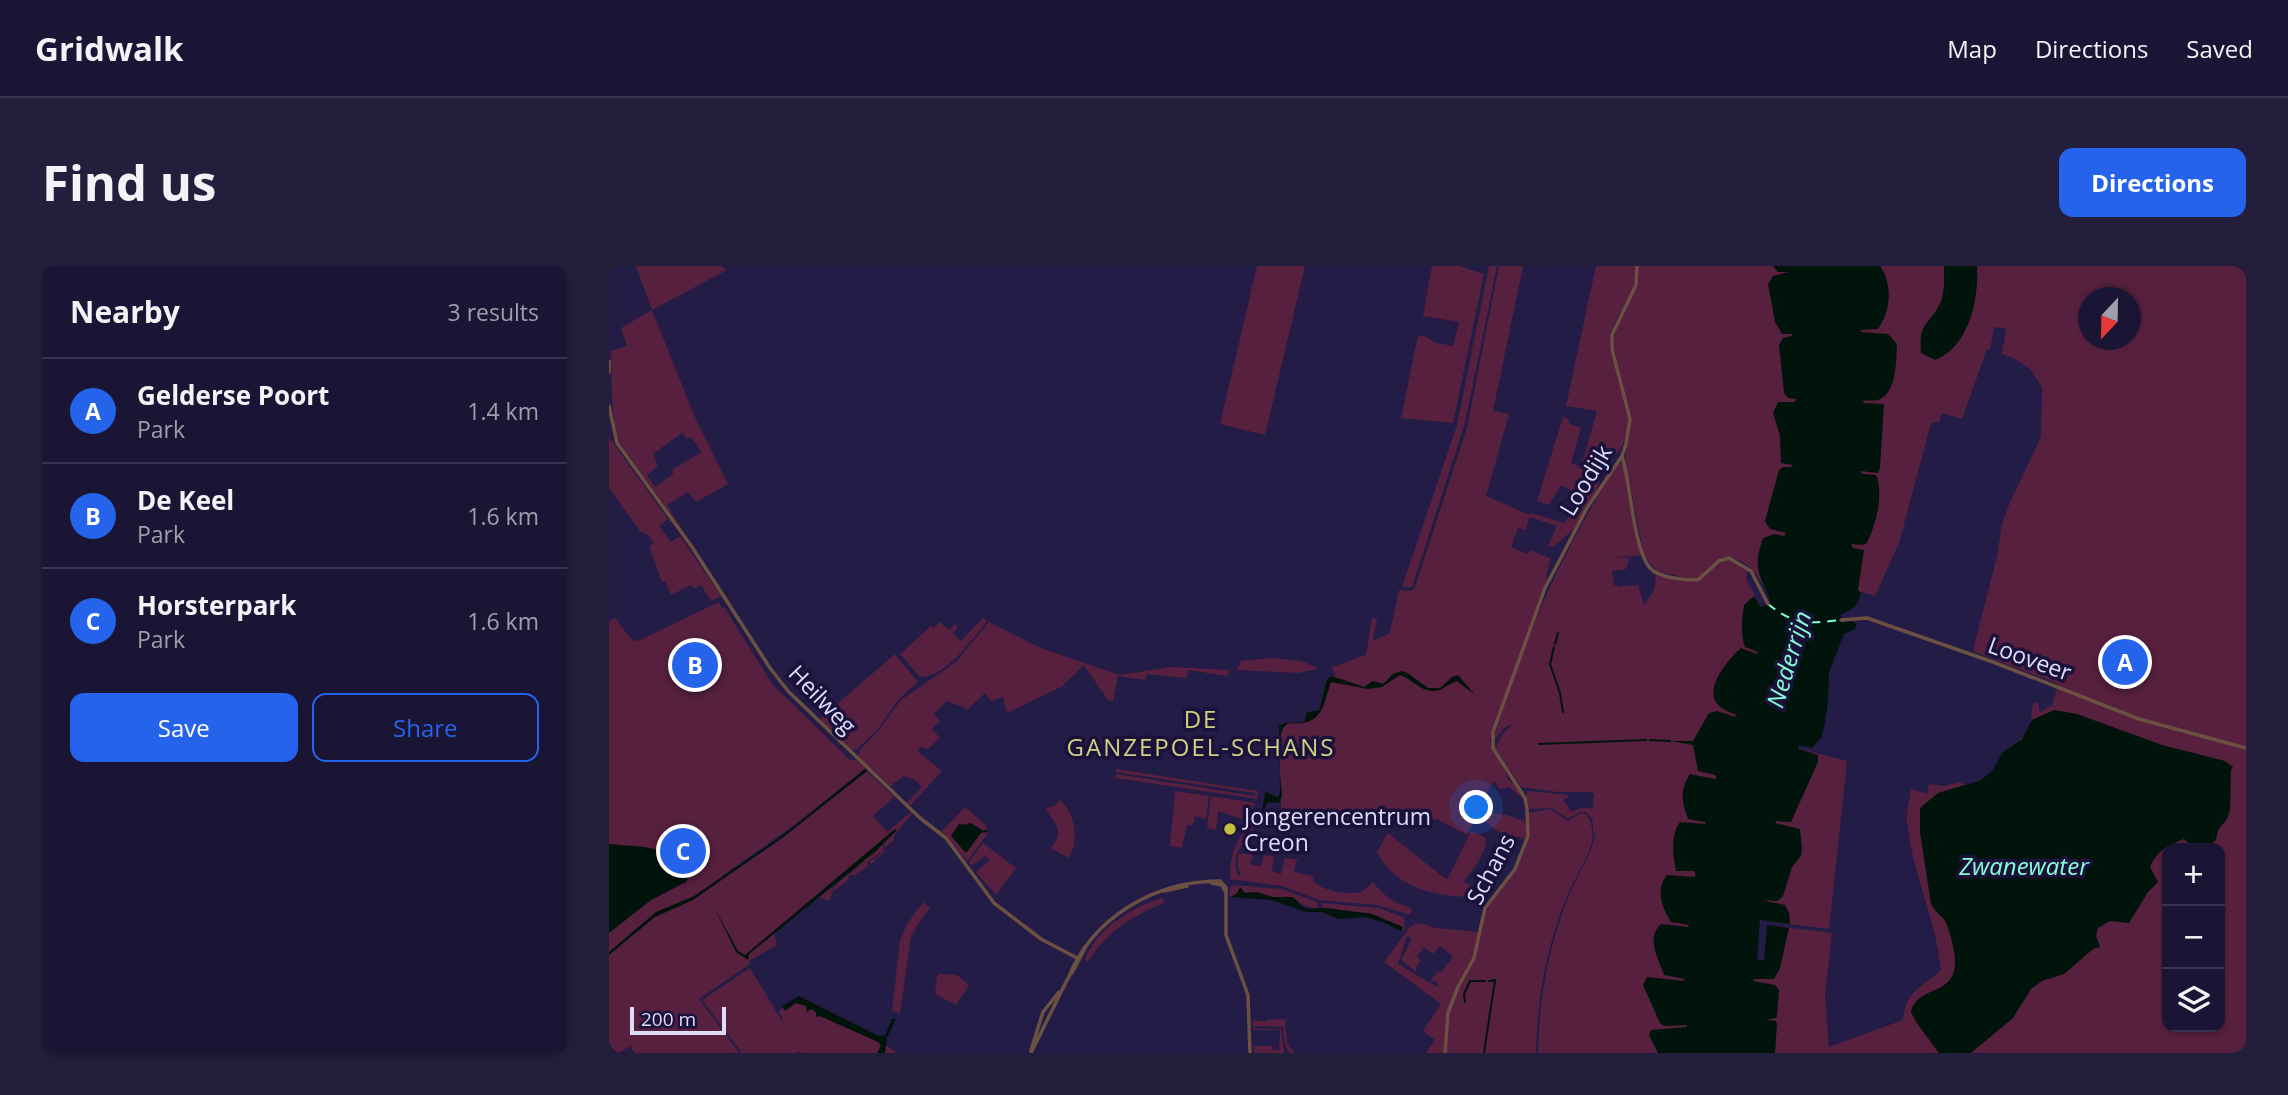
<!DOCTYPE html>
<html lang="en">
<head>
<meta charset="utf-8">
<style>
  :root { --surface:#1a1534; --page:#231e3c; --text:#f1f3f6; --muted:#9f9fac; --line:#38344f; --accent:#2563eb }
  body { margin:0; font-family:"Open Sans",sans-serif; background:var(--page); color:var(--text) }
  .controls { position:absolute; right:21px; bottom:21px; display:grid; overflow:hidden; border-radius:14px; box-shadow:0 2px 5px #0004 }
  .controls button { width:63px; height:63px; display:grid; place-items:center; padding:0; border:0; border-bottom:2px solid var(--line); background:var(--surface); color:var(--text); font:35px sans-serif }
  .compass { position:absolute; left:1469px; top:21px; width:63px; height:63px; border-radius:50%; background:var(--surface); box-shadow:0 2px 5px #0004; rotate:202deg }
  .scale { position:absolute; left:21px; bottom:18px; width:96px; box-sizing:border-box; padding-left:7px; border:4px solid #deddf8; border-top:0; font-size:19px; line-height:24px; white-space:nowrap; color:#deddf8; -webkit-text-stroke:5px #1a123b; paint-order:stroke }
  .you { position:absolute; left:868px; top:542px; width:24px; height:24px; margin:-18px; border:5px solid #fff; border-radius:50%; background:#1a73e8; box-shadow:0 0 0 10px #1a73e833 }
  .badge { display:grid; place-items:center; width:46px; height:46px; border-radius:50%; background:var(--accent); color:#fff; font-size:23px; font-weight:700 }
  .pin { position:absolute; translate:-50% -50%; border:4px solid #fff; box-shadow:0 2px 7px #0006 }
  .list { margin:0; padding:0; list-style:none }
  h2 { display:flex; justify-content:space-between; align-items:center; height:91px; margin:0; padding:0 28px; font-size:30px }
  h2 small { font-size:23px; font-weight:400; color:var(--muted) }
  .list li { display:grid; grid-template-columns:46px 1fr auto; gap:21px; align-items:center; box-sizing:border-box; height:105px; padding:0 28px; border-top:2px solid var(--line) }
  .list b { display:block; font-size:26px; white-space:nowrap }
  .list p { margin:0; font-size:23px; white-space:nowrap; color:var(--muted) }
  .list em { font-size:23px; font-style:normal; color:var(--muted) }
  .actions { display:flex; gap:14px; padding:21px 28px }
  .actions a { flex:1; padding:16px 0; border:2px solid var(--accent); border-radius:14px; text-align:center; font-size:24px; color:var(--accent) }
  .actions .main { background:var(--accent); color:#fff }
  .icon { flex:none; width:38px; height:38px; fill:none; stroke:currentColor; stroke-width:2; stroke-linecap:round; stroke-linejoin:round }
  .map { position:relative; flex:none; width:1637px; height:787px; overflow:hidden; border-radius:14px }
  header { display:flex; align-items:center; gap:42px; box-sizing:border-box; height:98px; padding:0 35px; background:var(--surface); border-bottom:2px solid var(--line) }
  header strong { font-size:33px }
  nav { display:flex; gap:38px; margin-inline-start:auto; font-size:24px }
  .intro { display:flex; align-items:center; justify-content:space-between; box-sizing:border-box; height:168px; padding:0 42px }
  h1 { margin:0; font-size:49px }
  .button { padding:18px 32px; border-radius:14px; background:var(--accent); color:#fff; font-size:24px; font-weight:700 }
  main { display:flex; gap:42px; padding:0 42px }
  aside { flex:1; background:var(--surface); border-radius:14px; box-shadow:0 2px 5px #0004 }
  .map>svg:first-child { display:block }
</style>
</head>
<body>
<header>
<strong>Gridwalk</strong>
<nav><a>Map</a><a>Directions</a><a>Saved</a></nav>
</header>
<div class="intro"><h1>Find us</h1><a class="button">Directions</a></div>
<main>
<aside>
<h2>Nearby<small>3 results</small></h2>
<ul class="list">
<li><span class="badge">A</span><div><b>Gelderse Poort</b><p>Park</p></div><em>1.4 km</em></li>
<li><span class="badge">B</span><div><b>De Keel</b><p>Park</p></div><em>1.6 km</em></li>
<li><span class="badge">C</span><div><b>Horsterpark</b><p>Park</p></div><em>1.6 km</em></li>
</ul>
<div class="actions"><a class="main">Save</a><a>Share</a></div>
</aside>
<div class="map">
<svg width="1637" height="787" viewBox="0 0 1637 787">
  <rect width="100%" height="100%" fill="#231c46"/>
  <!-- green -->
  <path fill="#57203f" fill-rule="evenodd" d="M27 0H111L118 4 43 44 85 149 119 218 87 236 79 226 58 239 74 265 7 172 3 136 2 85 18 80 12 62 43 44ZM73 167 78 173 82 171 93 186 64 203V208L46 221 38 209 49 200 44 188Z
    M648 0H696L656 169 611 158Z
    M823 0H850L875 8 844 157 792 152 809 69 818 71 824 76 844 80 850 56 814 50Z
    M880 0H888L856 157 803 321H793L848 159Z
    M890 0H914L884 145 900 148 877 230 921 249 922 247 955 257 976 231 986 199 988 197 994 201 988 224 965 263 944 281 939 280 948 260 921 251 916 264 909 262 902 281 919 288 921 284 941 292 936 319 881 474C884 489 897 500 899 514L908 519 915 533 900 521 890 523 886 516 883 517 858 569 828 553 800 559 790 555 754 558 672 542 670 460 675 457 695 456 698 446 710 444 718 413 726 409 723 401 757 389 763 352 768 353 764 373 766 374 781 367 790 324 802 325 806 321 858 162Z
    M987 0H1027C1030 30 1001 50 1001 80L1019 150C1019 176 1015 181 996 198L977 191 985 196 974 230 952 219 940 239 928 235 954 151 958 152 961 158 972 162 962 197 972 201 988 145 957 140Z
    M1029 0H1179L1188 134 1177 267 1162 334C1153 315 1138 288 1113 292L1094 310 1086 314 1048 305 1040 296 1034 286 1016 193 1022 150 1004 80V72L1027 21Z
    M1246 0H1637V787H1147L1144 715 1146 693H1155L1158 659 1223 667 1216 729 1220 781 1294 754C1297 724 1311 723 1332 704 1327 653 1303 607 1298 555 1297 545 1301 533 1302 523L1318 528 1320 518 1335 520 1351 516 1356 519C1366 515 1378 513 1384 504 1389 497 1389 490 1396 485 1405 477 1414 474 1420 462 1424 454 1421 445 1425 436L1430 438V445L1433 446 1437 442 1443 440 1449 418 1364 385 1388 290 1393 258 1401 236 1432 171 1433 121 1421 103 1405 92 1393 88 1397 63 1385 61 1381 83H1378L1353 153 1333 147 1330 156 1322 157 1290 277 1266 330 1249 325 1239 302 1253 135 1252 66ZM1479 32H1521V74H1479ZM1558 582H1611V761H1558Z
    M0 171 59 253 50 260 62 276 71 270 112 330 102 335 92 319 85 323 82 319 62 329 56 315 53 316 40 280 45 277 39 269 31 265 0 222Z
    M1010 197 1014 198 1033 288 1030 290 1004 291 1020 292 1017 303 1003 305 1005 319 1009 320V322L1012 320 1029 319 1035 339 1045 324 1047 307 1089 316 1109 298 1121 293 1139 305 1137 311 1139 317 1152 341 1150 386 1108 511 1086 609 1081 658 1080 787H929C930 734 939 682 959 632 968 609 984 587 988 562L985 570 983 552 977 546H971L959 553 943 542 920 543 917 528 920 525 960 529V531L955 533 954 536 957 537 962 546 974 541 984 543 985 528 982 526H949L912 521 886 481 896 465 905 458 895 462 884 475C913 376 953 283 1010 197Z
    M110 336 113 342 115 341 164 419 241 494H247L257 502 192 554 116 608 96 625 175 571 258 505 285 531 264 550 278 566 302 546 303 548 286 568 284 575 276 581 274 578 275 586 262 598 260 595 266 593 274 584C258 600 227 606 220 629 228 614 245 604 259 595L258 601 244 610 243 608 239 610 240 613 227 624 225 623 220 635 209 631C233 610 269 586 288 563L136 690 139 693 140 688 165 667 168 679 140 695 141 698 90 733 130 787H26L21 780 10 787H5L0 779V355L6 352 23 374 29 375Z
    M374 352 378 355C364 373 336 412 311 411L291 388 322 360 324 362 331 356 340 364 346 358 349 361 344 367 352 375Z
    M380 356 429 381 510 409 561 401 620 404 619 410 579 404 577 412 538 408 536 414 509 410 504 435 499 434 475 399 452 421 398 447 394 431 382 435 376 427 357 445 356 442 338 435 325 448 331 455 323 463 331 472 319 483 312 481 308 485 333 505 302 539 298 537 313 521 306 514 295 510 281 520 249 490 251 484 269 465 292 434 347 396Z
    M286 388 309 416 290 433 268 464 247 484 242 483 211 453Z
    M663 392 692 395 707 401V403L689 407 628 404 632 395Z
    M1188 482 1238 495 1220 663 1150 654 1167 554Z
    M507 503 649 525 648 533 507 512 505 514 507 508 646 530V527L507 506Z
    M566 525 600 530 597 553 586 550 584 559H578L573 582 561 580Z
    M602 530 646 537 638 555 609 545 607 564 598 562Z
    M451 534C465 545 472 577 459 592L442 582C456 563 447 561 437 543L442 540 444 541Z
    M356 541 377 559 378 564H373L361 557 354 559 378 566V569L358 595 333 565Z
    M941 543 959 555 972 547 977 548C983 554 985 570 982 579 976 597 964 615 957 633 937 682 928 735 927 787H837L839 751 851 720 866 693 877 644 913 592 920 569V547Z
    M878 546 898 549 915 555 919 563 916 573 888 565 870 550Z
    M642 557 648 558 649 560 645 561C634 577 620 591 630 611L632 607 629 603V588H644L641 598 652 600 655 589 665 590 663 605 672 608 676 592 691 594 687 595 685 606 705 610 704 615C710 623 738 630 751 626 757 624 760 619 764 616 774 629 787 639 803 642L801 649 768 639 710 634 673 620 621 613C621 589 626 575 642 557Z
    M862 565 877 572C877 588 864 603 855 616L877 625 871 629 866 625 859 631C822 629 787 622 768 586L779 567 838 614Z
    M374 577 407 602 387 629 367 606 381 594 376 590 362 600 360 596Z
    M626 619 673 623 708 636 710 642C687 642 693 632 680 631 675 630 669 633 663 631 647 627 637 623 621 631V621Z
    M553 632 555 637C524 649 496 667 479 696L476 694C487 663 523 641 553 632Z
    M314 636 321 642 309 658 302 671 291 747 283 745 291 674 298 658Z
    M713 637 770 642 795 651 796 662 794 666V662L763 648 713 642Z
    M810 657 827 662 870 666 864 695 846 723 838 747 834 787H817L826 774 814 765 832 738 775 696 802 660ZM798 670 803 673 792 694 807 706V701L812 695 808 691 815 681 824 688 831 680 844 691 831 707 829 705 821 715 828 716 830 722 789 698Z
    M141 702 176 760 170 745 186 733 272 776 288 787H192L189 785 188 787H133L93 734Z
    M330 708 348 709 360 719 347 739 326 728 328 710Z
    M676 753 678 776 685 787H680L676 778 674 761 646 760V763H672L675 785V787H645V780H663V784H670L671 764H644V754L657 756V754Z"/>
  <!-- water -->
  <path fill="#00140b" d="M1164 0H1271C1284 19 1282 44 1269 63L1252 64V66L1279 68 1288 78C1287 94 1288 128 1269 134 1265 135 1257 134 1253 135L1255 137 1275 138 1271 202 1269 207 1251 205 1254 208 1267 209C1275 229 1267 258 1258 277L1254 279 1242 278 1244 282 1255 284 1249 324 1252 327C1250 338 1243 345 1232 348L1233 357 1242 355 1248 358 1246 363 1235 368 1220 406 1219 436 1215 462 1212 472 1203 482 1189 479 1190 483 1209 489V496L1182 556 1167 555 1166 557 1191 563 1193 584 1192 590 1183 601 1174 630 1168 635 1153 634 1176 639 1180 647 1181 658 1151 654 1148 693 1155 694 1158 659 1180 662 1171 702 1165 713H1145L1144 715 1166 719 1170 724 1168 749 1167 752 1157 754 1167 755 1168 758 1166 787H1049L1040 769 1042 764 1078 761 1077 759 1055 760 1051 757 1034 719 1038 711 1075 715 1076 713 1055 709C1050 693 1036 673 1052 658L1079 661 1080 659 1062 656C1053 641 1046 624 1058 609L1085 611 1087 609 1085 605H1067C1064 589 1061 570 1071 556L1097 558 1096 556 1079 553C1072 535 1071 524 1081 508L1106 513 1108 512 1106 509 1089 505 1084 479 1061 475H1084L1100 447 1108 445 1126 451 1128 449C1123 447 1117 445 1113 442 1090 428 1119 393 1132 382L1148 388 1149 386 1136 381C1131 367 1133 354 1135 339L1145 330 1152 341 1161 337V334C1149 305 1144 303 1154 272L1165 268 1175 270 1177 267 1161 263 1156 255 1170 204 1174 201H1183L1184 199 1172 197 1171 170 1164 147 1169 136H1186L1187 133 1179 132 1175 127 1170 79 1174 72 1183 70V68H1173L1166 56 1159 18 1164 10 1180 6H1169Z
    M1335 0H1368C1370 33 1360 81 1326 94L1312 87C1309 54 1322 59 1332 35 1336 24 1335 11 1335 0Z
    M793 405 800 408 819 422H831L843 411 849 409 866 429 848 415C842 417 838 420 833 423 815 431 806 414 791 409L773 421 759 423 722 416C716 432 715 455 693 457 689 458 681 456 677 459 665 467 672 516 673 529L670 537 659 536 653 547 656 526 669 531 671 526 670 460 675 457 695 456 698 446 710 444 718 413 723 410 755 421 764 415 774 418 784 408Z
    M1445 444 1468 448 1553 479 1616 495 1624 501 1622 504 1621 544 1618 553 1609 564 1607 574 1597 582H1581L1582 579 1575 573C1560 578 1547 586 1541 601L1549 616 1539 626 1520 657 1501 655 1489 662 1487 670 1491 681 1484 683 1455 708 1433 715 1422 723 1404 752 1362 787H1330L1307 756 1302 746C1310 715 1356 735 1344 680 1342 673 1341 666 1338 659 1334 649 1326 647 1322 638L1311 566V542L1329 527 1372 514 1384 504 1393 487 1413 473 1423 454Z
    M256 503 258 505 174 571 84 634 46 651 0 689V686L47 646 85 630 174 569Z
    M361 557 373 564H378V566L372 567 358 586H356L342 570 350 558 358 559Z
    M286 563 288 564 267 585 140 688 139 694 127 686 105 641 129 685 136 689Z
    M0 578 36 581 58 586 76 585 82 590 84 601 77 616 42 634 0 667Z
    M631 621 636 627 648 626 664 631H684L692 640 699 643 717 642 763 648 794 661 792 665 776 657 757 651 729 653 713 646H697L663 634 622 631 628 627Z
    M190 730 270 770 276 769 283 753H287L278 772 276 787H268L272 780 269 776 211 750 207 751V746L202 743 198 746 197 740 187 737 176 745 173 740Z"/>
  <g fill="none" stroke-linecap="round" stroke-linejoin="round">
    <!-- stream -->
    <path stroke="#00140b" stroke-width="2" d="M946 378 949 367
      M945 381 941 398 951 427 954 446
      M1041 474 1061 475
      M930 478 1037 474
      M856 736 855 728 861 715H876
      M0 785V786
      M875 787 886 714 880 715"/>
    <!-- ferry -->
    <path stroke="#86fdd2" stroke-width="2" stroke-dasharray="9 7" stroke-linecap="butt" d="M1159 338C1185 359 1199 358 1231 354"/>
    <!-- tertiary -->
    <path stroke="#6c5143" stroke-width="3.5" d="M0 95V106
      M0 140 8 177 83 281 161 402 179 425 311 552 337 572 385 637 432 673 470 693
      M1013 190C1022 218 1024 282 1041 302 1050 312 1076 314 1089 314L1110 295 1120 292 1142 305 1159 338
      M1232 354 1258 352 1384 396 1530 453 1637 482
      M603 617 613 619 616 625
      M555 625 578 620
      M463 707 477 680
      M459 713C483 651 546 615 611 615L617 622V669L639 729 641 787
      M422 784 434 746 450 726
      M422 787 458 714
      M836 787 839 747 849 721 865 692 876 642 906 603 919 570 918 543 916 532 884 482V466L936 322 978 242 1013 190 1017 178 1021 153 1003 83V69L1027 19 1028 0"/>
  </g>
  <!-- markers -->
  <circle fill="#c1be40" stroke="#1a123b" stroke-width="2.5" cx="621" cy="563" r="7"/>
  <g text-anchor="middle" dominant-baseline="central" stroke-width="7" stroke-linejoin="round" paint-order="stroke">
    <!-- street labels -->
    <g font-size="23" fill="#deddf8" stroke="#1a123b">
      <text transform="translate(976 214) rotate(-59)">Loodijk</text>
      <text transform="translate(1421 392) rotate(20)">Looveer</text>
      <text transform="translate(214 433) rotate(46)">Heilweg</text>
      <text transform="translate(881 603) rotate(-62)">Schans</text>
    </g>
    <!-- poi labels -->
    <g font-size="23" fill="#deddf8" stroke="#1a123b" text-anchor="start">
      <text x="635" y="550">Jongerencentrum<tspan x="635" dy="26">Creon</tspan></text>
    </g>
    <!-- water labels -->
    <g font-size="24" font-style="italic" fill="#86fdd2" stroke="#1a123b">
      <text transform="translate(1179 393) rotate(-73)">Nederrijn</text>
      <text x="1415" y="599">Zwanewater</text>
    </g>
    <!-- neighbourhood labels -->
    <g font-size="24" letter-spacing="2" fill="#d1d082" stroke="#1a123b">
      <text x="592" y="452">DE<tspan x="592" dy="28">GANZEPOEL-SCHANS</tspan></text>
    </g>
  </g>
</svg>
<div class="controls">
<button>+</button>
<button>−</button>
<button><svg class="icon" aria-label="layers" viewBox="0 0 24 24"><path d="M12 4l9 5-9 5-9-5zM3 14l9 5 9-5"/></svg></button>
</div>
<svg class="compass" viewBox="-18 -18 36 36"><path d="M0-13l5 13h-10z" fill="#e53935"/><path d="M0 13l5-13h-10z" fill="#9f9fac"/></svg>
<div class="scale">200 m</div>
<div class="you"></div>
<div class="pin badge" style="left:1516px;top:396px">A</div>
<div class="pin badge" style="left:86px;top:399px">B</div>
<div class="pin badge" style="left:74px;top:585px">C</div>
</div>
</main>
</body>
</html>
